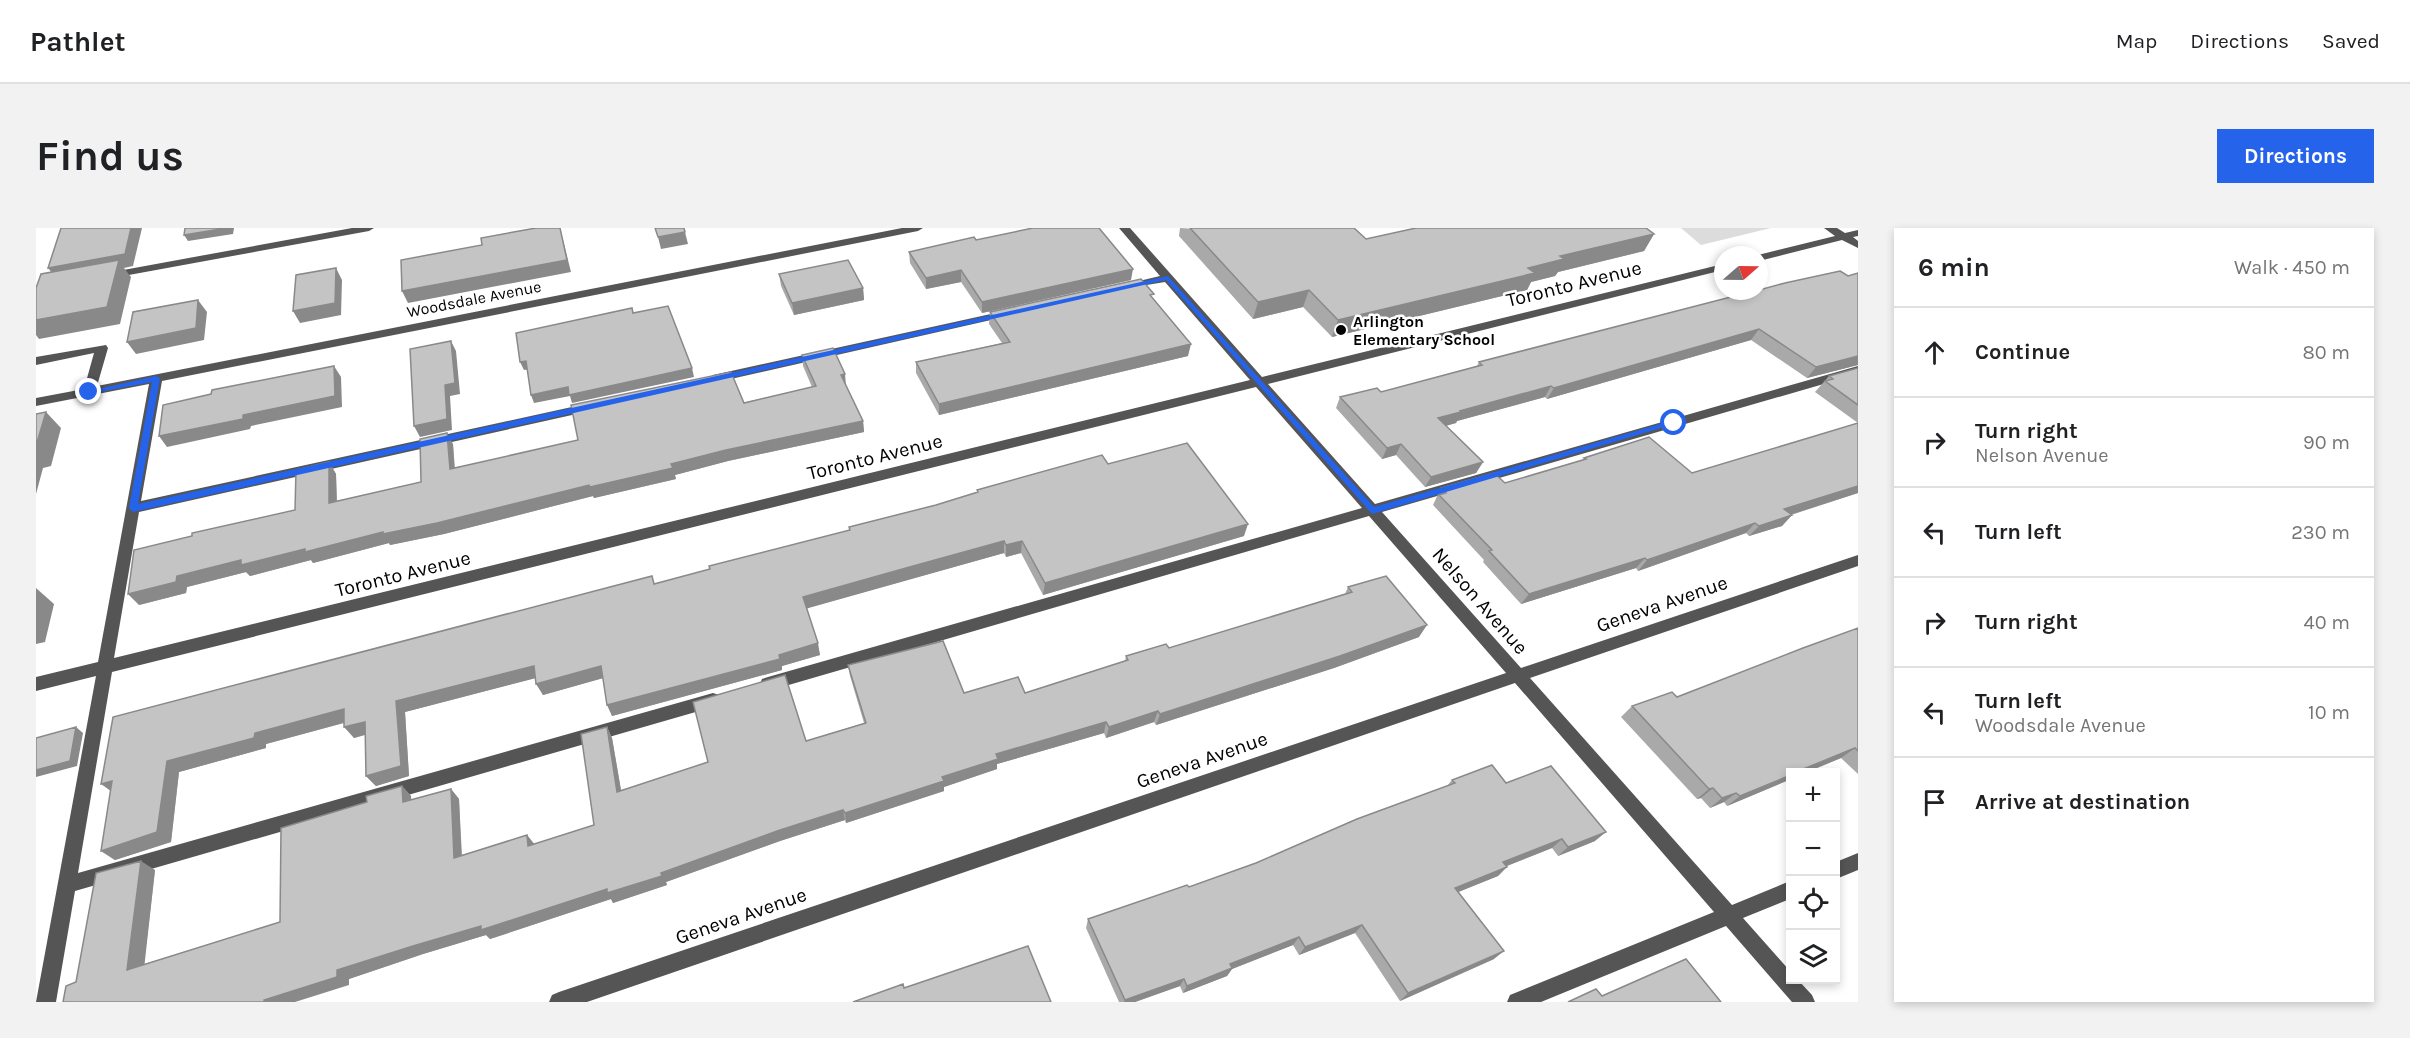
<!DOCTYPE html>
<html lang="en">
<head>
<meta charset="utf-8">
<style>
  :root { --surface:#fff; --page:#f2f2f2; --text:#202124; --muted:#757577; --line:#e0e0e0; --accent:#2563eb }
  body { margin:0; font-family:Karla,sans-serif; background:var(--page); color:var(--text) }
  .controls { position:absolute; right:18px; bottom:18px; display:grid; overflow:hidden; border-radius:0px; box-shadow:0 3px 9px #0003 }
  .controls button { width:54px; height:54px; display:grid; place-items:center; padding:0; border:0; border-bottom:2px solid var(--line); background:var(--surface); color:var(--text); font:30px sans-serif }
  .compass { position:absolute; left:1678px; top:18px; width:54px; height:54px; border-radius:50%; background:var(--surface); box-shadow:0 3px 9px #0003; rotate:70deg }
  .stop { position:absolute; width:18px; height:18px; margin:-14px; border:4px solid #2563eb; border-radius:50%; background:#fff }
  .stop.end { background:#2563eb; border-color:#fff; box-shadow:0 2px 6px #0008 }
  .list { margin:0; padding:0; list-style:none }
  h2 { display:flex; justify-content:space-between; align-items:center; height:78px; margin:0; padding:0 24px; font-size:26px }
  h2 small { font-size:20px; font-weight:400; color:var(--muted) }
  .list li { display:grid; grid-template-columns:39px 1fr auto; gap:18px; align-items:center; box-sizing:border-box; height:90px; padding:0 24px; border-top:2px solid var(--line) }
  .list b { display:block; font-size:22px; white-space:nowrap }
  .list p { margin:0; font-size:20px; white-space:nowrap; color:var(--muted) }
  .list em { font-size:20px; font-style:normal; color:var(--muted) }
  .icon { flex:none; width:33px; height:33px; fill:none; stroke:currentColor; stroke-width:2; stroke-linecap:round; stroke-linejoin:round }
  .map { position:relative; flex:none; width:1822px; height:774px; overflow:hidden; border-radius:0px }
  header { display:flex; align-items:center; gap:36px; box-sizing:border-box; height:84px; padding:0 30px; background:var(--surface); border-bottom:2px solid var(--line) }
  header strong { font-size:28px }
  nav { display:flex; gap:33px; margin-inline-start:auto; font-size:21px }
  .intro { display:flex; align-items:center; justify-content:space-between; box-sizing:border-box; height:144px; padding:0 36px }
  h1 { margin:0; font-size:42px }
  .button { padding:15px 27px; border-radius:0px; background:var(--accent); color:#fff; font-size:21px; font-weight:700 }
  main { display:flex; gap:36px; padding:0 36px }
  aside { flex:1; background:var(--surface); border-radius:0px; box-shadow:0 3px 9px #0003 }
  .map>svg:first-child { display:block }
</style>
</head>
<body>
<header>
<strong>Pathlet</strong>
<nav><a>Map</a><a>Directions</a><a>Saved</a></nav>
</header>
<div class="intro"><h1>Find us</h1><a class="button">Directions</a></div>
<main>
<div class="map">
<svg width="1822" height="774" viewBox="0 0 1822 774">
  <rect width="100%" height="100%" fill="#fff"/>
  <!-- green -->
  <path fill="#dcdcdc" d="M1645 0H1735L1665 17Z"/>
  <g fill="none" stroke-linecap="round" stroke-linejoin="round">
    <!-- minor -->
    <path fill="#555" fill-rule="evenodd" d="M316 0H338L333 3 71 51 65 48 71 45Z
      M866 0H887L882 3 126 153 105 273 554 175 560 179 554 183 103 284 78 430 1214 152 1129 54 1086 61V57L1124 48 1083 0H1094L1226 149 1687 36V42L1232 156 1339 276 1822 138V146L1346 284 1485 440 1822 327V338L1494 450 1696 677 1754 653V671L1707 690 1754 743V752H1762L1776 767 1779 774H1756L1690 698 1505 774H1471L1474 767 1678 684 1479 455 551 774H513L516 767 523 764 1470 445 1333 288 732 463 726 461 724 456 726 451 732 449 1326 280 1220 159 76 444 42 645 677 465 683 467 685 472 683 477 677 479 39 663 20 774H0L60 448 0 463V449L62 434 113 156 0 178V170L48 161 58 125 0 137V129L70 117 72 120 61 158Z
      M1788 0H1801L1809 5 1822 2V8L1817 9 1822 13V20L1806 12 1723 33 1722 27 1799 8Z
      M973 82 977 83V87L677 155 671 151 677 147Z
      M1822 625V642L1800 651V634Z"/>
  </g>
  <!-- wall -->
  <path fill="#a9a9a9" d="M1144 0 1330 11 1618 6 1608 23 1522 44 1519 48 1495 54 1491 62 1296 109 1267 79 1217 91 1143 8Z
    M940 12 1095 52 946 85 925 54 890 61 874 35 873 24Z
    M743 46 827 60 828 72 758 87 745 58Z
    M1718 63 1822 137 1771 150 1715 112 1511 171 1509 169 1421 193 1420 195 1410 198 1447 234 1440 245 1389 259 1360 227 1346 231 1300 180 1304 169 1345 164 1441 138 1443 134Z
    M1117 71 1152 128 903 187 880 145V134L966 115 953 96 954 84Z
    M766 127 810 158 827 193 828 204 692 233 639 247 640 251 558 270 557 268 408 306 354 317 353 315 277 335 275 332 214 348 210 344 151 359 150 365 103 377 259 282 293 234 300 246 301 273 385 254 417 216 419 240 776 159 767 138Z
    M1822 140V195L1779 164 1793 148Z
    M1822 195V265L1755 287H1756L1746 298 1713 308 1710 305 1602 343 1600 340 1485 376 1447 334 1448 332 1397 277 1405 260 1469 255 1546 233 1548 230 1656 245Z
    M1072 236 1208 308 1007 367 985 325 970 329 968 325 871 352 771 380 784 427 746 438V442L576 488 567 450 507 467 499 450 369 484 373 548 340 558 330 548 329 507 318 510 308 495 230 516V520L143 544 135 614 79 632 65 623 75 562 619 356 674 341 814 302 813 299 900 277 941 264V262Z
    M1312 359 1383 409 1298 440 1120 497 1118 494 1070 510 1068 505 961 536V541L908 559V563L810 595 809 592 744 613 630 654 631 657 577 675 575 671 454 711 450 707 387 726 313 751V757L40 754 119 642 108 736 244 694 331 574 366 558 375 568V572L415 561 423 571 426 627 491 607 498 616 558 597 571 499 576 510 585 562 770 513 828 495 814 448 812 437 928 465H989L1089 433 1090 428 1133 420 1309 366Z
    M1822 400V546L1805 530 1691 578 1688 574 1674 580 1665 570 1661 571 1585 489 1596 478 1641 469Z
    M1416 552 1470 555 1559 613 1522 628 1516 620 1471 638 1462 648 1422 664 1458 731 1364 773 1319 705 1263 727 1257 717 1196 741 1191 748 1147 765 1144 758 1099 774H1083L1050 700 1052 691 1153 659 1220 635 1411 558Z"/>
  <!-- shaded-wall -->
  <path fill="#898989" d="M95 0H106L97 38 88 40 95 49 84 96 3 111 0 107V92L22 52 12 40Z
    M191 0H198L197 6 152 13 148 7Z
    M524 0 535 44 372 75 366 63Z
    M649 4 652 16 625 21 622 9Z
    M1618 6 1608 23 1522 44 1519 48 1495 54 1491 62 1296 109 1302 92 1524 28Z
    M300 40 306 52 305 87 264 95 257 83Z
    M1097 41 1095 52 946 85V74Z
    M925 42V54L890 61V50Z
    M827 60 828 72 758 87 756 75Z
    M1273 62 1267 79 1217 91 1222 74Z
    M162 72 171 84 168 112 100 126 91 114Z
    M1723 101 1715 112 1511 171 1518 160Z
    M415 113 420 123 424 166 414 168 416 202 384 209 378 198 409 157Z
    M1155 116 1152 128 903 187V176Z
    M1822 128V137L1771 150 1780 139Z
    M490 133 494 141 488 142 484 134Z
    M298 138 305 149 306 179 215 198 214 201 131 219 123 208 207 187Z
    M656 140 658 149 536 175 534 168 498 175 495 167 532 159Z
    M809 146 810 158 805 147Z
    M1515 158 1509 169 1421 193 1420 195 1397 201 1402 190 1424 183Z
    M10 184 25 200 15 238 7 240 0 266V218Z
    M827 193 828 204 692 233 639 247 635 236 690 222Z
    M411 205 417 216 419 252 414 241Z
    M1365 216 1360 227 1346 231 1351 220Z
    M293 234 300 246 301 286 293 275Z
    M1447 234 1440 245 1389 259 1395 249Z
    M637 240 640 251 558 270 557 268 408 306 354 317 353 315 277 335 275 332 214 348 210 344 151 359 150 365 103 377 92 366 141 348 205 332 269 321 347 304 553 257Z
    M1822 258V265L1738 292 1748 281Z
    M1756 287 1746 298 1713 308 1723 298Z
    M1719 295 1710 305 1602 343 1611 332Z
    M1212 296 1208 308 1007 367 1009 355Z
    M968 313V325L769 381 767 369Z
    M986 313 985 325 970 329V317Z
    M1609 330 1600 340 1485 376 1493 366Z
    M0 360 18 376 9 414 0 416Z
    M1391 397 1383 409 1298 440 1120 497 1124 486Z
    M782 415 784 427 746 438V442L576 488 571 477Z
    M498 438 504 449 369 484 373 548 340 558 330 548 360 473Z
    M565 438 571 449 507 467 500 456Z
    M308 481 318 492 230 516V520L143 544 135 614 79 632 65 623 131 533 219 505Z
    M1122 483 1118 494 1070 510 1073 499Z
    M329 494 338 504 318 510 308 499Z
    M1070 494 1068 505 961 536V541L908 559V563L810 595 809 585 906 549 960 526Z
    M40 499 47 505 41 538 0 549V542Z
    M571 499 576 510 587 574 581 564Z
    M1819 520 1805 530 1771 544H1760Z
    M1755 547V551L1691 578 1704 568Z
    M76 553 79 566 65 556Z
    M366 558 375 568 376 584 367 574Z
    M1677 560 1665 570 1661 571 1673 561Z
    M415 561 423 571 426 639 418 630Z
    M1700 565 1688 574 1674 580 1686 570Z
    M807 582 809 592 744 613 630 654 631 657 577 675 575 671 454 711 450 707 387 726 313 751V757L259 774H228V772L301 742 377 718 625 645 741 603Z
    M1570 604 1559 613 1522 628 1532 619Z
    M491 607 499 617 492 618Z
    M1526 611 1516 620 1458 643 1467 634Z
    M105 633 119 642 107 750 91 742Z
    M1471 639 1462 648 1410 669 1419 660Z
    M1326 697 1319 705 1263 727 1269 719Z
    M1263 709 1257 717 1196 741 1191 748 1147 765 1151 758 1194 736Z
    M1468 723 1458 731 1364 773 1372 765Z
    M1148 751 1144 758 1099 774H1088L1089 772Z"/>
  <!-- building -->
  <path fill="#c4c4c4" stroke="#898989" stroke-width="1.5" d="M25 0H95L89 26 12 40Z
    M149 0H191L148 7Z
    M500 0H524L531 32 366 63 365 32 446 17 445 10Z
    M619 0H648L649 4 622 9Z
    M997 0H1063L1097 41 946 74 925 42 890 50 873 24 938 9 940 12Z
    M1154 0H1318L1330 11 1380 0H1610L1618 6 1524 28 1528 31 1492 40 1499 45 1302 92 1273 62 1222 74Z
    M83 32 71 79 0 92V60L5 46Z
    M812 32 827 60 756 75 743 46Z
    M300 40 299 75 257 83 260 47Z
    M1804 43 1812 48 1822 45V128L1780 139 1723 101 1518 160 1515 158 1424 183 1425 184 1402 190 1447 234 1395 249 1365 216 1351 220 1304 169 1341 160 1345 164 1446 137 1443 134 1718 63H1723V62L1749 55Z
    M1105 51 1118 66 1114 67 1155 116 903 176 880 134 974 114 954 84Z
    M162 72 160 100 91 114 97 84Z
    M632 78 656 140 533 167 532 159 495 167 490 133 484 134 480 105 596 80 597 85Z
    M415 113 419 155 409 157 411 191 378 198 374 121Z
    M797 120 809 146 805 147 827 193 690 222 635 236 637 240 554 259 553 257 401 295 347 306V304L269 324V321L205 337V332L141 348 140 354 92 366 98 322 156 308V305L259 282 260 242 293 234V275L385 254 384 211 411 205 414 241 542 212 535 177 695 144 708 175 780 158 766 127Z
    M298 138 299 168 207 187V191L123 208 127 177 175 166 176 162Z
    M1822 140V177L1789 153 1797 151 1793 148Z
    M10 184 0 218V186Z
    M1822 195V258L1748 281 1756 287 1723 298 1719 295 1611 332 1609 330 1493 366 1453 323 1456 322 1403 267 1410 265 1405 260 1458 245 1469 255 1550 231 1548 230 1613 209 1656 245Z
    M1151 215 1212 296 1009 355 986 313 970 317 968 313 870 340 767 369 782 415 743 427 744 431 571 477 565 438 500 456 498 438 360 473 365 538 330 548 329 494 308 499V481L219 505 218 510 131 533 121 604 65 623 76 553 65 556 77 489 616 348 618 356 674 341 673 338 814 302 813 299 900 277 942 264 941 262 1066 227 1072 236Z
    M1350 348 1391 397 1304 428 1124 486 1122 483 1073 499 1070 494 960 526 962 531 906 549 908 553 809 585 807 582 741 603 625 645 626 648 571 665V661L445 702V698L377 718 301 742V749L228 772V774H27L30 758 40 754 60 645 105 633 91 742 244 694 245 600 331 574 330 568 366 558 367 574 415 561 418 630 491 607 492 618 558 597 545 506 571 499 581 564 672 534 657 474 749 447 770 513 830 495 812 437 907 413 928 465 982 449 989 465 1092 432 1090 428 1130 416 1133 420 1316 364 1312 359Z
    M1822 400V523L1819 520 1760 544H1755V547L1704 568 1700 565 1686 570 1677 560 1673 561 1596 478 1636 464 1641 469 1767 420Z
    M40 499 34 533 0 542V510Z
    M1456 537 1470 555 1515 538 1570 604 1532 619 1526 611 1467 634 1471 639 1419 660 1468 723 1372 765 1326 697 1269 719 1263 709 1194 736 1196 740 1151 758 1148 751 1089 772 1052 691 1151 657 1153 659 1220 635 1321 591 1419 555 1416 552Z
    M992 718 1015 774H817L867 756 868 760Z
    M1650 731 1685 774H1532L1560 761 1566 768Z"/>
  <!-- route -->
  <path fill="#2563eb" d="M1132 48 1338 279 1638 192 1642 195 1336 286 1130 52 97 284 93 280 116 154 53 166 49 164 120 148 124 150 102 276Z"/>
  <!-- markers -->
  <circle fill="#000" stroke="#fff" stroke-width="2" cx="1305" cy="102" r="6"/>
  <g text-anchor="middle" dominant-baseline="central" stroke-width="5" stroke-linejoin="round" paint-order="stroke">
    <!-- far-street labels -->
    <g font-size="16" fill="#000" stroke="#fff">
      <text transform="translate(438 71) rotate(-11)">Woodsdale Avenue</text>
    </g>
    <!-- far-poi labels -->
    <g font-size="16" font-weight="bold" fill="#000" stroke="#fff" text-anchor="start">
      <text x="1317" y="93">Arlington<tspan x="1317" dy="18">Elementary School</tspan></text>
    </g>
    <!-- street labels -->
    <g font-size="20" fill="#000" stroke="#fff">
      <text transform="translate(1538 56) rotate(-14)">Toronto Avenue</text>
      <text transform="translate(839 229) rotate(-14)">Toronto Avenue</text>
      <text transform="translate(367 346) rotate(-14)">Toronto Avenue</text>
      <text transform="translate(1444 373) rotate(49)">Nelson Avenue</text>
      <text transform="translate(1626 376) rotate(-19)">Geneva Avenue</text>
      <text transform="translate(1166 532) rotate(-19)">Geneva Avenue</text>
      <text transform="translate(705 688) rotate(-19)">Geneva Avenue</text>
    </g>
  </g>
</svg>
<div class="controls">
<button>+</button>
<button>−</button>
<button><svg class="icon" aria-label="locate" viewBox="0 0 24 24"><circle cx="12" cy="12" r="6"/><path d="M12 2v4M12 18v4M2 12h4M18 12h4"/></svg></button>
<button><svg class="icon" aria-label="layers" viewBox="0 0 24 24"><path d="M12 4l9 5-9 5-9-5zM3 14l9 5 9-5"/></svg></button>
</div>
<svg class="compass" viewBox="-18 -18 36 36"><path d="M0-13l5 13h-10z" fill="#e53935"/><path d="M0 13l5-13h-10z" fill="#757577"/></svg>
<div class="stop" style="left:1638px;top:195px"></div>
<div class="stop end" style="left:53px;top:164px"></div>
</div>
<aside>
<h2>6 min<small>Walk · 450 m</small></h2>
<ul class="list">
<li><svg class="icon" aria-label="ahead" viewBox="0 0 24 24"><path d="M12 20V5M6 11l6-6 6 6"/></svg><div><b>Continue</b></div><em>80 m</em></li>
<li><svg class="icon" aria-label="right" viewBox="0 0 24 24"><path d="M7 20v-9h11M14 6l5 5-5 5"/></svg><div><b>Turn right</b><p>Nelson Avenue</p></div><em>90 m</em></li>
<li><svg class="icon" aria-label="left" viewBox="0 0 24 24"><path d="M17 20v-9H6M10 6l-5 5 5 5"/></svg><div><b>Turn left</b></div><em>230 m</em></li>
<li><svg class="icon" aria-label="right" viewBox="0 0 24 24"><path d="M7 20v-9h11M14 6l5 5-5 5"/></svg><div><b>Turn right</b></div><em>40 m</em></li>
<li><svg class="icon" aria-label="left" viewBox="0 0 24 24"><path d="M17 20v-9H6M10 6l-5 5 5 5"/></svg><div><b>Turn left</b><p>Woodsdale Avenue</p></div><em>10 m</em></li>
<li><svg class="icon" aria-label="arrive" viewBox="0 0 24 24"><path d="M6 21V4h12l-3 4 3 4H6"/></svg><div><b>Arrive at destination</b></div></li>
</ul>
</aside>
</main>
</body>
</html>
